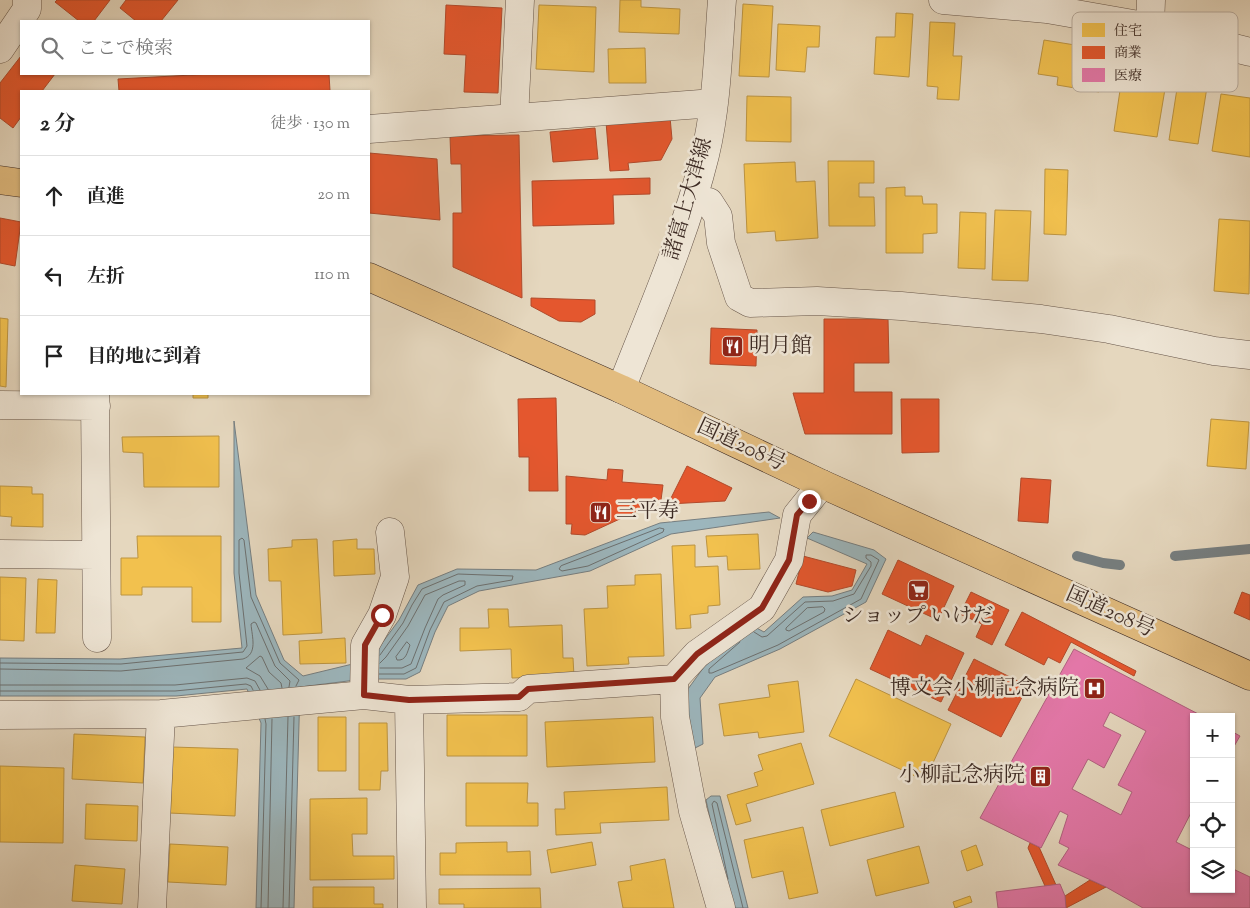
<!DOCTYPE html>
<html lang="ja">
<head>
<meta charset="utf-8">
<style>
  :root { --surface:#fff; --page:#f6f6f6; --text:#222; --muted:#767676; --line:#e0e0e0 }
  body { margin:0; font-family:"Sorts Mill Goudy","Noto Serif JP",serif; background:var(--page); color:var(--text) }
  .controls { position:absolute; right:15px; bottom:15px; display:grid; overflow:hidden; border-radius:0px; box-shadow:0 1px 4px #0004 }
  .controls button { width:45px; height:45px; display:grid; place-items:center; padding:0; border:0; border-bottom:1px solid var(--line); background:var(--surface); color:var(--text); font:25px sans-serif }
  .stop { position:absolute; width:15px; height:15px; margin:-11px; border:4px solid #8f2418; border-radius:50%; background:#fff }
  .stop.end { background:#8f2418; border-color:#fff; box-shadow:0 1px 5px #0008 }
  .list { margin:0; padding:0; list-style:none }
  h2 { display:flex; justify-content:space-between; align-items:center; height:65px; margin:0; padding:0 20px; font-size:21px }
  h2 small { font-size:16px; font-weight:400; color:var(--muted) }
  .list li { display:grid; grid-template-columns:32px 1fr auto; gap:15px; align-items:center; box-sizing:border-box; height:80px; padding:0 20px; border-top:1px solid var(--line) }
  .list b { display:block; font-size:19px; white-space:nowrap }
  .list em { font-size:16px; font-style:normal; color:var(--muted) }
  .icon { flex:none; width:28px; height:28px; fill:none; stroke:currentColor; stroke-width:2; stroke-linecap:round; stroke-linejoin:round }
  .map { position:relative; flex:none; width:1250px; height:908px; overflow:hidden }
  .search { position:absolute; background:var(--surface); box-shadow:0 1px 4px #0004; left:20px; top:20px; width:350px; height:55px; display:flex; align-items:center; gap:12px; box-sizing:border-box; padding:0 18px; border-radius:0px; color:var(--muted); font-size:19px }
  .panel { position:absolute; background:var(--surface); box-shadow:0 1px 4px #0004; left:20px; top:90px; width:350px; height:305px; border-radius:0px }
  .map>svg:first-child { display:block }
</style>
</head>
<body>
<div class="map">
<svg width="1250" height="908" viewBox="0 0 1250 908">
  <rect width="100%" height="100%" fill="#e5d7be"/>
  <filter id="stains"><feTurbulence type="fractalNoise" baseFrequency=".004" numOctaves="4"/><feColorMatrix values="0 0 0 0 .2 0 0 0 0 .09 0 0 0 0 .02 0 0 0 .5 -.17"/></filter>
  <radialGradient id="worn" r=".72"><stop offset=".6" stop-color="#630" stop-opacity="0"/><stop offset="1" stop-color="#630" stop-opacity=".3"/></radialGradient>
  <!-- water -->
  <path fill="#9cb6bd" stroke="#767e80" d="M234 421 256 595 284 660 303 676 365 661 377 650 399 620 418 585 457 569 536 570 660 523 769 512 780 518 671 534 590 571 479 591 448 606 435 632 420 672 406 679H364L300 687 294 908H256L261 723 247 689 176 696H0V658L120 659 242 648 234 573Z
    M813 532 874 550 886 559 866 602 780 649 715 677 700 698 703 744 691 750 685 715 688 689 704 667 751 625 764 632 803 597 832 596 852 590 867 564 807 538Z
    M711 796H720L748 908H730L706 800Z"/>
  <!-- homes -->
  <path fill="#f2c14e" stroke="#bc9441" d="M620 0H641V7L680 9 679 34 619 32Z
    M743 4 773 6 769 77 739 76Z
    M539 5 596 7 594 72 536 69Z
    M896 13 913 14 909 77 874 74 876 37H895Z
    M930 22 955 23 953 56H962L959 100 937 99 938 87 927 86Z
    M778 24 820 26 819 47H807L805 72 776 70Z
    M1044 40 1106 50 1099 92 1057 85 1058 77 1038 74Z
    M645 48 646 83H609L608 49Z
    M1181 63 1210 68 1198 144 1169 140Z
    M1123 70 1167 77 1157 137 1114 131Z
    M1221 94 1250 98V157L1212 151Z
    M747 96 791 97V142L746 141Z
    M828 161H874V183H859V197H874L875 226H829Z
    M795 162 796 182 815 181 818 238 776 241 775 231 747 233 744 164Z
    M1045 169 1068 170 1066 235 1044 234Z
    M905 187V196H922L923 204H937V233L923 234V253H886V188Z
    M995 210 1031 211 1028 281 992 280Z
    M960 212 986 213 985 269 958 268Z
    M1219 219 1250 221 1249 294 1214 291Z
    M0 318 8 319 6 387 0 386Z
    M193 394H208V398H193Z
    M1211 419 1249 422 1246 469 1207 466Z
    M219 436V487H144L143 453 123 452 122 437Z
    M0 486 32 487V494H43V527L11 526 12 517 0 516Z
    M758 534 760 569 728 570 727 556 708 557 706 536Z
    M137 536H221V622H192V587H142V595H121V558H138Z
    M317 539 322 633 283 635 281 581H269L268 549 292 547V540Z
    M357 539V549H374L375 574 334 576 333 541Z
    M695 545V567L718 566 720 605 708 606V613L690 615 691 628 676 629 672 546Z
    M661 574 664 656 628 657 629 664 587 666 584 609 608 608 607 586 635 585V575Z
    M0 577 26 578 24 641 0 640Z
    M38 579 57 580 55 633H36Z
    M488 609H508L509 627 562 625 563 658H573L574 676 512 678 511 649 460 651V628H489Z
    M345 638 346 663 300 664 299 641Z
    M856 679 951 724 932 765 937 767 930 783 829 736Z
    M798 681 804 732 759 738 758 732 724 736 719 704 770 697 768 685Z
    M447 715H527V756H447Z
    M318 717H346V771H318Z
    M653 717 655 762 547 767 545 722Z
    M359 723H387L388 771H381L380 790H359Z
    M74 734 145 737 143 783 72 779Z
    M801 743 814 784 746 804 751 821 736 825 727 795 758 786 754 773 763 770 758 755Z
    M172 747 238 749 235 816 169 813Z
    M0 766 64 768 63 843 0 842Z
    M466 783H528L527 803H538V826H466Z
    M667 787 669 820 600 823 601 833 556 835 555 809H565L564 792Z
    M895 792 904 827 830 846 821 810Z
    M367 798V834H352L353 856H394V879L310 880V799Z
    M86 804 138 806 137 841 85 839Z
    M803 827 818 893 789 899 783 871 752 878 744 840Z
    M507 842V852L530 851 531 875H440V853H456V843Z
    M592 842 596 865 551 873 547 850Z
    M170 844 228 847 226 885 168 882Z
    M976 845 983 865 967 871 961 851Z
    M919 846 929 883 876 896 867 860Z
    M665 859 674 908H623L618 882 632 880 630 866Z
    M75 865 125 869 122 904 72 901Z
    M313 887H374V904H383V908H313Z
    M540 888 541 908H464V904H439V889Z
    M970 896 972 902 955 908 953 902Z"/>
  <!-- shops -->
  <path fill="#e4572e" stroke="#b24a2b" d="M57 0H110L94 21H79L55 2Z
    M126 0H178L161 21H136L120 8Z
    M446 5 502 8 498 93 464 92 466 55 444 54Z
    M21 56V74H55L42 91H21V117L13 128 0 118V83Z
    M211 74H329L330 91H119L118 79Z
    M670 117 672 139 661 160 628 163 629 170 610 171 606 122Z
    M595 128 598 159 553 162 550 132Z
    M519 135 522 298 453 267V213H462L461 164H451L450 136Z
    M369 153 437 159 440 220 369 213Z
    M650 178V194L613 195 614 224 533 226 532 181Z
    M0 218 21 222 15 266 0 263Z
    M531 298 595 300V314L581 322 559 321 531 306Z
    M824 319H888L889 363H854V392H892V434H805L793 393H824Z
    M711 328 757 330 756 366 710 364Z
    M556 398 558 491H529V457H519L518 399Z
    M901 399H939V452L902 453Z
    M687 466 732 488 725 501 668 504Z
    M608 469 623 470 622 482 663 485 661 500 585 535 571 534 572 524H566V476L607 480Z
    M1021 478 1051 480 1048 523 1018 521Z
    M803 556 856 570 852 586 828 592 796 584Z
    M898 560 954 586 938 620 882 594Z
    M971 592 1009 610 992 645 976 637 982 624 960 614Z
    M1242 592 1250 595V620L1234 613Z
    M1022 612 1136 671 1134 676 1071 642 1060 663 1048 657 1044 665 1005 645Z
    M888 630 921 646 926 635 964 653 941 702 870 669Z
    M974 659 1028 686 1001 737 948 710Z
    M1030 843 1039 847 1056 885 1045 886 1028 848Z
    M1090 880 1106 887 1066 908 1065 896Z"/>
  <!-- health -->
  <path fill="#e377a8" stroke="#b16080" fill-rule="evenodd" d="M1074 649 1204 717H1194V807L1176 842 1194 851V889H1231V868L1250 877V908H1143L1106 887 1058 865 1069 848 1059 843 1068 815 1060 811 1041 848 980 818ZM1110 712 1146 731 1118 785 1132 792 1121 815 1072 789 1088 759 1104 768 1121 735 1103 726Z
    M1231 731 1240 736 1233 748 1231 747Z
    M1060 884 1065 896 1066 908H998L996 892Z"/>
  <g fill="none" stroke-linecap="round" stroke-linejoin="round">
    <!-- shore -->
    <path stroke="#6c7070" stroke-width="1" d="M660 528 664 529 663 532 588 566 562 571 559 569 561 566Z
      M823 607 825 609 824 612 789 631 786 630V628L807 608Z
      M407 642 410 645C407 653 406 661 397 660L396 657Z
      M740 642 709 669V673H712L778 645 861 599 879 560 871 555H866V558L871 562V566L854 594 833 601 805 602 767 636 762 637 754 632
      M0 663 121 664 243 652 247 646 239 573V540L242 538 244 540 251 597 280 663 299 680 296 686
      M380 668H402L411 664 425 628 438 599 443 595 465 585V581H459L425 595 408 626 386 657 380 663
      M0 669 121 671 243 659C258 654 252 637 251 624L254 622 256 623 275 666 290 681 289 687
      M379 674H404L416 668 430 630 444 602 477 586 512 580 513 576 458 574 422 589 412 605 403 623 380 655
      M0 685H175L247 678 255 681 260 690
      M268 689 260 676 246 668 260 656 262 657 269 672 281 683 282 688
      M0 691H175L246 684 251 686 253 690
      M728 879 712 804 714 801 717 803 743 908
      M261 908 266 724 265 719
      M268 908 272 719
      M283 908 288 717
      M289 908 294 717"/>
    <!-- stream -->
    <path stroke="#767e80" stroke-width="10" d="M1077 556 1103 563 1120 565
      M1175 556 1250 549"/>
    <defs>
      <path id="minor" d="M943 0 1047 9 1150 27 1250 52
        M1150 27 1151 0
        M0 49 27 9V0
        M514 118 520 0
        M369 129 714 103
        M693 198 709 202 718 216 721 243 739 297 750 303 817 301 901 306 1041 319 1109 329 1214 351 1250 355
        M621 389C651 312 685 236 705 155 717 105 718 52 722 0
        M95 394 97 638
        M0 405 96 406
        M0 554 96 555
        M364 695 365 645 382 615 395 577 390 532
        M409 700 412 908
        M0 715 161 714 364 695 409 700 519 697 528 689 674 679
        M152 908 161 714
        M721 908 693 811 675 717 674 679 697 654 762 608 789 560 797 515 822 484"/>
      <path id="highway" d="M0 180 21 183
        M369 277 621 389 822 484 1250 676"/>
    </defs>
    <!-- minor casing -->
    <use href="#minor" stroke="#67564a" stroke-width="29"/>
    <!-- highway casing -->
    <use href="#highway" stroke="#3d2b24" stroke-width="29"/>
    <!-- minor -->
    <use href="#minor" stroke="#eee5d5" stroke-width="28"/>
    <!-- highway -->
    <use href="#highway" stroke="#e2bc7f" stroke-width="28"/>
  </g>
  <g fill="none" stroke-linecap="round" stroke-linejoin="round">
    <!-- route -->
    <path stroke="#8f2418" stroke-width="6" d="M382 615 365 645 364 695 409 700 519 697 528 689 674 679 697 654 762 608 789 560 797 515 809 501"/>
  </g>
  <!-- icons -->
  <defs>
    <symbol id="restaurant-square" viewBox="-11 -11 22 22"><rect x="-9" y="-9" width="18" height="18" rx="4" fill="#8f2418" stroke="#eee5d5"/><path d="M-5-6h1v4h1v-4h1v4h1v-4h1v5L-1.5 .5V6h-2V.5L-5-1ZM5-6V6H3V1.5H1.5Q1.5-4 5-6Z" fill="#fff"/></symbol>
    <symbol id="supermarket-square" viewBox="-11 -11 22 22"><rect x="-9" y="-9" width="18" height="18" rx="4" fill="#8f2418" stroke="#eee5d5"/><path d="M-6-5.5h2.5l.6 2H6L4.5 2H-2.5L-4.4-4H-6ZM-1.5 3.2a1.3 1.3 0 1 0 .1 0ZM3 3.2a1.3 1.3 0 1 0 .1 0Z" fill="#fff"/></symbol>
    <symbol id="hospital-square" viewBox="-11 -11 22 22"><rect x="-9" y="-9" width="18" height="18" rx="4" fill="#8f2418" stroke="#eee5d5"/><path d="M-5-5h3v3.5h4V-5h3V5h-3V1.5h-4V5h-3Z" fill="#fff"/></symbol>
    <symbol id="building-square" viewBox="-11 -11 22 22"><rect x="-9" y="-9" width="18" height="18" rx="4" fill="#8f2418" stroke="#eee5d5"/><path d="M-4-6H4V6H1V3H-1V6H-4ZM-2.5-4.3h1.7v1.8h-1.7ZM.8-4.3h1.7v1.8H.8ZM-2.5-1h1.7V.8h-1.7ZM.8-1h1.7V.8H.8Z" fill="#fff"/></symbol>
  </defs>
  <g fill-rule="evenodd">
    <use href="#restaurant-square" x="720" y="334" width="25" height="25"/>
    <use href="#restaurant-square" x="588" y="500" width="25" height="25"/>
    <use href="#supermarket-square" x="906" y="578" width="25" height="25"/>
    <use href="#hospital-square" x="1082" y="676" width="25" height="25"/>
    <use href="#building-square" x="1028" y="764" width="25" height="25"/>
  </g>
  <g text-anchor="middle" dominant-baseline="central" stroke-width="5" stroke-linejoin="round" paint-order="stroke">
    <!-- street labels -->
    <g font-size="21" fill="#3d2b24" stroke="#eee5d5">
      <text transform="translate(689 199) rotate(-74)">諸富上大津線</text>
      <text transform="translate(741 446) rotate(25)">国道208号</text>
      <text transform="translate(1110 613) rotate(24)">国道208号</text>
    </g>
    <!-- poi labels -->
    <g font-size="21" fill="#3d2b24" stroke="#eee5d5" text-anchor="start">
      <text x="749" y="347">明月館</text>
      <text x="616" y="512">三平寿</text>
      <text x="918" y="617" text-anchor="middle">ショップ いけだ</text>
      <text x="1079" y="689" text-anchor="end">博文会小柳記念病院</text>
      <text x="1025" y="776" text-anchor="end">小柳記念病院</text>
    </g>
  </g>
  <!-- legend -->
  <rect x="1072" y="12" width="166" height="80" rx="8" fill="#eee5d5" stroke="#b9ada0" stroke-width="1"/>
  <rect x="1082" y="23" width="23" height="14" fill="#f2c14e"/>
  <rect x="1082" y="46" width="23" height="13" fill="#e4572e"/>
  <rect x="1082" y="68" width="23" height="14" fill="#e377a8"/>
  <g font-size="14" fill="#3d2b24">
    <text x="1114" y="35">住宅</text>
    <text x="1114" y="57">商業</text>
    <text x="1114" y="80">医療</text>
  </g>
  <rect width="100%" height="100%" filter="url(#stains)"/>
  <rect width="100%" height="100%" fill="url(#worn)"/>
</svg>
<div class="controls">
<button>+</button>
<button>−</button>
<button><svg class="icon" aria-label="locate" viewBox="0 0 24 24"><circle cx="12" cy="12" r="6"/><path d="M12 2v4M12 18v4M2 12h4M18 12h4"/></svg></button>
<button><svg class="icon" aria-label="layers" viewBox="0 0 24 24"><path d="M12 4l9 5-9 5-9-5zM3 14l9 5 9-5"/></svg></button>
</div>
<div class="stop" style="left:382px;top:615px"></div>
<div class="stop end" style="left:809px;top:501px"></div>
<div class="search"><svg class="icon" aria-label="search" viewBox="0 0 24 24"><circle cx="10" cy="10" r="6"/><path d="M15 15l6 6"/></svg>ここで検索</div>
<section class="panel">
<h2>2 分<small>徒歩 · 130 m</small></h2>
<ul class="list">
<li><svg class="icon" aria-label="ahead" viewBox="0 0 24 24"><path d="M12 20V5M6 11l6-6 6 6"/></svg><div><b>直進</b></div><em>20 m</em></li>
<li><svg class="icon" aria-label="left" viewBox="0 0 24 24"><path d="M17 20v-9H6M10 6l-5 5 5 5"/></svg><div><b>左折</b></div><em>110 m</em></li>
<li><svg class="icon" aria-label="arrive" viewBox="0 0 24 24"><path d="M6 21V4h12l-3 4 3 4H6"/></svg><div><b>目的地に到着</b></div></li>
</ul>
</section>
</div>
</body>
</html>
